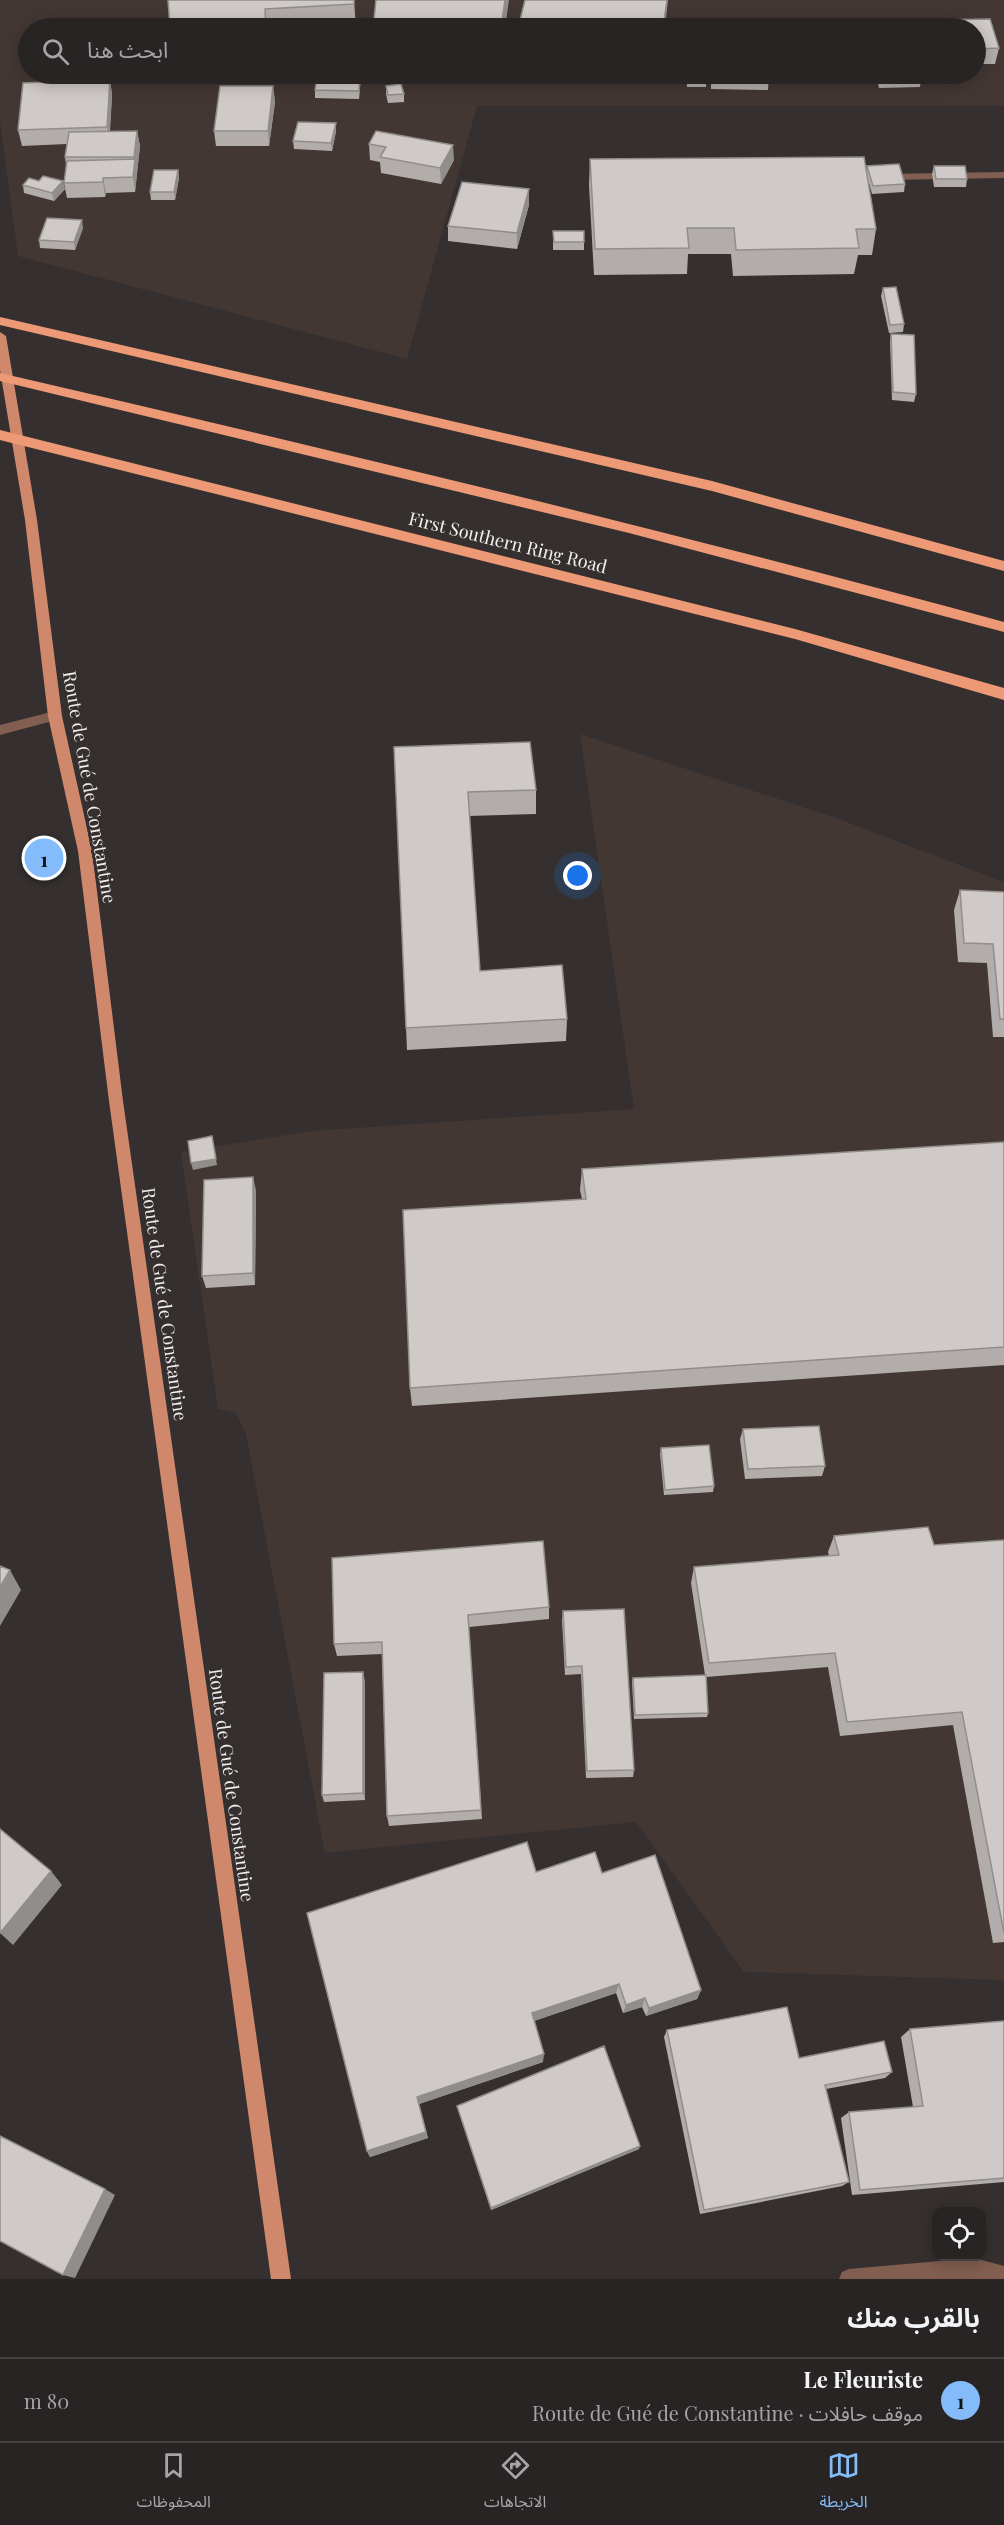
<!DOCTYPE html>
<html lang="ar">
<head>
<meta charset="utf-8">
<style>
  :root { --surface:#282423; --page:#343030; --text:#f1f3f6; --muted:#a5a4a6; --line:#444141; --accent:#84bcfb }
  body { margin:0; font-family:"Playfair Display","Noto Sans Arabic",serif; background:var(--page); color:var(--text); direction:rtl }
  .controls { position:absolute; right:18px; bottom:18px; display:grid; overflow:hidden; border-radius:12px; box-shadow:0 3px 15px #0003 }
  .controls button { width:54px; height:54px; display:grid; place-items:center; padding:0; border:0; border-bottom:2px solid var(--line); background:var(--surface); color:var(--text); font:30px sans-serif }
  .you { position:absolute; left:578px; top:876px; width:21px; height:21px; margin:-15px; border:4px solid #fff; border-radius:50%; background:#1a73e8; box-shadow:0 0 0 9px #1a73e833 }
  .badge { display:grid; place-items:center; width:39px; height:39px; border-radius:50%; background:var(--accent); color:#111; font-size:20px; font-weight:700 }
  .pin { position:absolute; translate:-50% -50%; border:3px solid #fff; box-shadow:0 2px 6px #0006 }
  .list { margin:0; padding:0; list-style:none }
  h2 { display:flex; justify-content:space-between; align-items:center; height:78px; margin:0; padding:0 24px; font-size:26px }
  h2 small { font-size:20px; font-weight:400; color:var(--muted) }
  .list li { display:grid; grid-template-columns:39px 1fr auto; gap:18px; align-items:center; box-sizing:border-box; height:84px; padding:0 24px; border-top:2px solid var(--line) }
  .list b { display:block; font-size:22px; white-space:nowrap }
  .list p { margin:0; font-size:20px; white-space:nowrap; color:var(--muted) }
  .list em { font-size:20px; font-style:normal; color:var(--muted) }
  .icon { flex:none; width:33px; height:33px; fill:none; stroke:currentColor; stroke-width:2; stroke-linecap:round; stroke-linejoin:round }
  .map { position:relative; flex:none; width:1004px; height:2279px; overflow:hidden; direction:ltr }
  .search { position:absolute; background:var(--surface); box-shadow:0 3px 15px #0003; left:18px; right:18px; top:18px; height:66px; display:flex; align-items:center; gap:15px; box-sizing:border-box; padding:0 21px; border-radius:33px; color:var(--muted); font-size:22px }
  .sheet { height:162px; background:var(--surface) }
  nav { display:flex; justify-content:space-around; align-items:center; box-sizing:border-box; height:84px; border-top:2px solid var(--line); background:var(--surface); font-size:16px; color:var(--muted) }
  nav a { display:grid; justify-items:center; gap:3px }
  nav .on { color:var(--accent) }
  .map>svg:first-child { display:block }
</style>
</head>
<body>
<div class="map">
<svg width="1004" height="2279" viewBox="0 0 1004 2279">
  <rect width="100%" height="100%" fill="#35302f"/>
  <!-- built -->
  <path fill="#423733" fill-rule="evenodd" d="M0 0H1004V106H477L407 359 18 256 0 121ZM28 28H976V74H28Z
    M580 734 836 818 1004 882V1980L744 1972 636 1822 325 1853 246 1434 236 1413 218 1409 181 1152 311 1131 634 1109Z"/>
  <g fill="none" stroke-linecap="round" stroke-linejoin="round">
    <!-- minor -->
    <path fill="#815e50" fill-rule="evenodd" d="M1004 172V178L884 180 879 177 884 174Z
      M55 711 60 713 62 716 60 719 0 735V725Z
      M974 2258 1004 2266V2279H839L842 2272 849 2269Z"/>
    <!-- major -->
    <path fill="#cf886c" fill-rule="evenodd" d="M0 332 6 336 37 520 62 716 92 851 123 1101 291 2279H271L109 1101 78 851 48 716 25 520 0 370Z"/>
    <!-- highway -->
    <path fill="#ee9976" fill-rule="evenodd" d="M0 317 712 481 1004 561V571L712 491 0 325Z
      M0 373C336 451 671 531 1004 622V632L629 533 0 381Z
      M0 430 795 629 1004 688V700L795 639 0 440Z"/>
  </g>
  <!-- wall -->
  <path fill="#b2adab" d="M168 0H354L356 28H170Z
    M990 19 999 48 995 64H975V28H930L932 20Z
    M174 74H270V78L175 84Z
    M334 74H361L359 99 315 98V90L334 76Z
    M446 74H497V79L446 78Z
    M513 74H659L658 81 513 75Z
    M686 74H706V87H687Z
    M711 74H769L768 90 711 89Z
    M769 74H855L854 84 770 83Z
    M876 74H920L921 79 920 87 879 88Z
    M110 79 112 95 110 131H137L140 146 135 192 106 193 105 197 67 198 64 183 66 165 65 157 67 144 22 146 18 130Z
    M273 86 275 102 269 146H216L214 131Z
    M386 86 404 94V102L388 103 386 94Z
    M336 131 332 151 294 149 293 141Z
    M369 144 454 160 441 184 381 173 380 162 370 160Z
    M590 159 866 172 867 166 905 184 904 192 872 194 868 179 876 229 872 255H858L854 274 733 276 731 254H688L687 274 594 275 589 185Z
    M934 166 967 179 966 187H934L932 174Z
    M178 170 179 178 175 200H151L150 192Z
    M39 181 65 189 54 201 24 193 23 185Z
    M529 189V205L517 249 448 241V226Z
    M83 228 75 250 40 248 39 240Z
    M553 231 584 242V250H553Z
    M883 288 904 324 903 332 889 333 881 296Z
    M891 334 916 394 914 402 892 400 890 342Z
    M394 747 536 790V814L469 816 480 971 567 1019 566 1041 407 1050Z
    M960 890 1004 892V1037H993L987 963 958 962 954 910Z
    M1004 1142V1365L412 1406 410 1388 582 1199 580 1190 582 1169Z
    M256 1190 255 1285 206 1288 202 1276Z
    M743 1429 825 1466 822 1476 745 1479 740 1439Z
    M661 1448 714 1486 713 1492 664 1495 660 1454Z
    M834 1536 934 1545 1004 1540V1942L993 1943 953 1725 840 1736 828 1667 706 1677 708 1713 707 1717 634 1719 632 1682 633 1678 705 1675 691 1583 694 1567 829 1556 828 1552Z
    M332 1558 549 1607V1619L469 1627 482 1819 389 1826 387 1816 382 1654 337 1656 334 1644Z
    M563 1611 634 1770 633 1777 586 1778 581 1674 565 1675 562 1620Z
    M365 1681V1800L324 1802 322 1795Z
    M536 1872 602 1873 701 1990 697 1999 646 2016 642 2007 623 2013 616 1993 534 2021 543 2062 419 2104 428 2138 370 2157 367 2151Z
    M1004 2021V2182L852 2195 841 2118 849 2112 913 2107 901 2037 910 2029Z
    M667 2030 799 2058 892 2072 885 2078 826 2089 849 2182 842 2186 700 2214 664 2037Z
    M457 2106 639 2149 491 2210Z"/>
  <!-- shaded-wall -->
  <path fill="#918d8b" d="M505 0H509L505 28H501Z
    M667 0H668L665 28H663Z
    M360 74 361 78 359 99V91Z
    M110 79 112 95 109 142 107 127Z
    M273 86 275 102 269 146 268 131Z
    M336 123V131L332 151 331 143Z
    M137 131 140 146 137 172 134 157Z
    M453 145 454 160 441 184 440 168Z
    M135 159 137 175 135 192 133 177Z
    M178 170 179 178 175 200 174 192Z
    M103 178 106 193 105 197 103 182Z
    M63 181 65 189 54 201 52 193Z
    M529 189V205L517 249V233Z
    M82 220 83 228 75 250 74 242Z
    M212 1136 217 1165 193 1170 191 1163Z
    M253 1177 256 1190 255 1285 253 1273Z
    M10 1570 21 1590 0 1626V1587Z
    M363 1672 365 1681V1800L363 1793Z
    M51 1871 62 1885 13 1945 0 1933Z
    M619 1984 616 1993 531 2022 532 2013Z
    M701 1990 697 1999 646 2016 649 2008Z
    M645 1998 642 2007 623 2013 626 2005Z
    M544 2054 543 2062 419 2104 417 2097Z
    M426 2132 428 2138 370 2157 367 2151Z
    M640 2146 639 2149 491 2210V2208Z
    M105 2189 115 2195 75 2278 63 2275Z"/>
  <!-- building -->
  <path fill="#cfc9c7" stroke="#918d8b" stroke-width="1.5" d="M168 0H354V4L265 9 266 28H170Z
    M376 0H505L501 28H373Z
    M525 0H667L663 28H518Z
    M990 19 999 48 975 49V28H934L932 20Z
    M334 74H360L359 91 315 90 317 76H334Z
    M687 74H706L707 79H687Z
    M712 74H769V82L712 81Z
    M879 74H920L921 79 880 80Z
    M110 79 107 127 18 130 23 83Z
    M401 84 404 94 388 95 386 86Z
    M220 86H273L268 131H214Z
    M298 122 336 123 331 143 293 141Z
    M137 131 134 157H65L69 132Z
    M376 131 453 145 440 168 380 157 386 147 369 144Z
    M864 157 876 229H856L859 248 736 250 734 228H687L689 248 595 249 590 159Z
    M135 159 133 177 103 178V182L64 183 67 161Z
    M899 164 905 184 873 186 867 166Z
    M934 166H965L967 179H936Z
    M154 170H178L174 192H150Z
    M43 176 63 181 52 193 23 185 29 178 39 181Z
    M462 182 529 189 517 233 448 226Z
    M47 218 82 220 74 242 39 240Z
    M553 231H584V242H554Z
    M896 287 904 324 890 325 883 288Z
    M891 334 914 335 916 394 893 392Z
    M530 742 536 790 468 792 480 971 562 965 567 1019 406 1028 394 747Z
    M960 890 1004 892V1019H1000L993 944 964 943Z
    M212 1136 216 1159 191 1163 188 1141Z
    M1004 1142V1347L410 1388 403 1210 586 1199 582 1169Z
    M253 1177V1273L202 1276 204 1180Z
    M819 1426 825 1466 748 1469 743 1429Z
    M709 1445 714 1486 665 1490 661 1448Z
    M928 1527 934 1545 1004 1540V1933L962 1712 847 1722 835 1653 709 1663 694 1567 839 1555 834 1536Z
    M543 1541 549 1607 468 1615 481 1810 387 1816 382 1642 334 1644 332 1558Z
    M0 1566 10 1570 0 1587Z
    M624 1609 634 1770 587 1771 582 1666 566 1667 563 1611Z
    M363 1672V1793L322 1795 324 1673Z
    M706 1675 708 1713 635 1715 633 1678Z
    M0 1829 51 1871 0 1933Z
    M527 1842 536 1872 595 1852 602 1873 655 1855 701 1990 649 2008 645 1998 626 2005 619 1984 532 2013 544 2054 417 2097 426 2132 367 2151 307 1913Z
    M787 2007 799 2058 884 2041 892 2072 825 2085 849 2182 704 2210 667 2030Z
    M1004 2021V2178L860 2190 849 2112 923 2106 910 2029Z
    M604 2046 640 2146 491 2208 457 2106Z
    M0 2136 105 2189 63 2275 0 2241Z"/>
  <g text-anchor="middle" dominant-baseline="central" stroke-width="6" stroke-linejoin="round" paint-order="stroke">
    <!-- street labels -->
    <g font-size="18" fill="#f1eeed" stroke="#35302f">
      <text transform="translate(508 542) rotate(14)">First Southern Ring Road</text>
      <text transform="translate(90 787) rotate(80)">Route de Gué de Constantine</text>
      <text transform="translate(165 1304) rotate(82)">Route de Gué de Constantine</text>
      <text transform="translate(232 1785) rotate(82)">Route de Gué de Constantine</text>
    </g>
  </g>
</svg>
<div class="controls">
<button><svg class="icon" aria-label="locate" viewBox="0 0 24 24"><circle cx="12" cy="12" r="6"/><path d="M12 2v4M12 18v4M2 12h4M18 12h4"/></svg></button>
</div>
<div class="you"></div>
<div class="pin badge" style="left:44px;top:858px">1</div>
<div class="search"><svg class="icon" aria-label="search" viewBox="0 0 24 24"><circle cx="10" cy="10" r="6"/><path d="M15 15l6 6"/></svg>ابحث هنا</div>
</div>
<section class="sheet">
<h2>بالقرب منك<small></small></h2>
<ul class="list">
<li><span class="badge">1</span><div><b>Le Fleuriste</b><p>موقف حافلات · Route de Gué de Constantine</p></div><em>80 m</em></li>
</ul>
</section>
<nav>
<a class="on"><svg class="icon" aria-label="map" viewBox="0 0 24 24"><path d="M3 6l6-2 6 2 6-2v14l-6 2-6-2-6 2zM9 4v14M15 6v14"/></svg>الخريطة</a>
<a><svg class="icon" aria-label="directions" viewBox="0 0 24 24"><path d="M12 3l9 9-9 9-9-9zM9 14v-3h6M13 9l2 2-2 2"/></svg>الاتجاهات</a>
<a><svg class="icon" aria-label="saved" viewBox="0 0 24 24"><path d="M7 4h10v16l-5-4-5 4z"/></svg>المحفوظات</a>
</nav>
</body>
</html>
